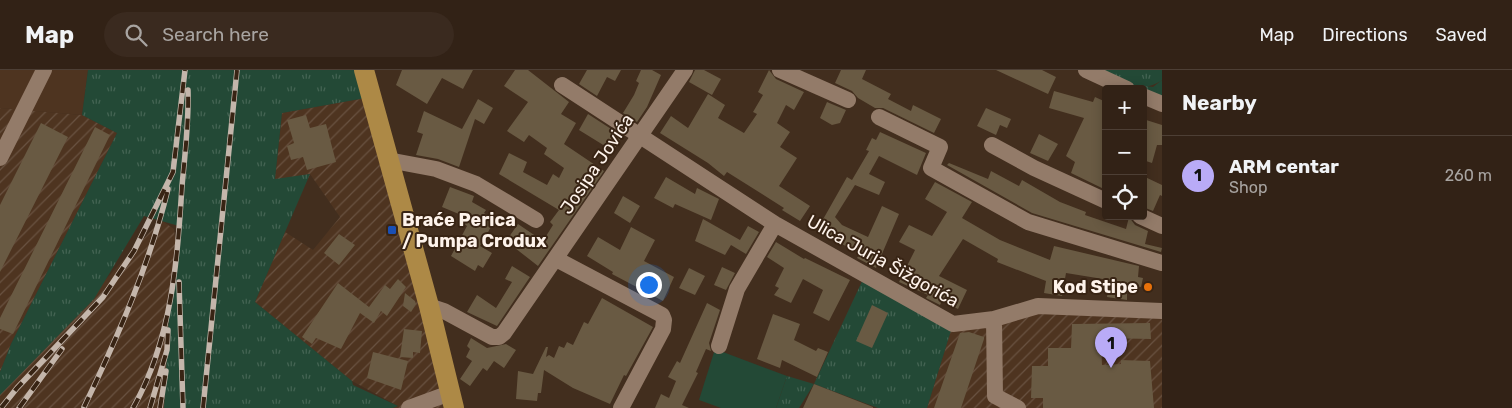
<!DOCTYPE html>
<html lang="en">
<head>
<meta charset="utf-8">
<style>
  :root { --surface:#322216; --page:#3a2a1f; --text:#f1f3f6; --muted:#a8a4a1; --line:#4d3f35; --accent:#b9abf7 }
  body { margin:0; font-family:Rubik,sans-serif; background:var(--page); color:var(--text) }
  .controls { position:absolute; right:15px; top:15px; display:grid; overflow:hidden; border-radius:5px; box-shadow:0 2px 12px #0003 }
  .controls button { width:45px; height:45px; display:grid; place-items:center; padding:0; border:0; border-bottom:1px solid var(--line); background:var(--surface); color:var(--text); font:25px sans-serif }
  .you { position:absolute; left:648px; top:214px; width:18px; height:18px; margin:-12px; border:4px solid #fff; border-radius:50%; background:#1a73e8; box-shadow:0 0 0 8px #1a73e833 }
  .badge { display:grid; place-items:center; width:32px; height:32px; border-radius:50%; background:var(--accent); color:#111; font-size:16px; font-weight:700 }
  .pin { position:absolute; translate:-50% -41px; filter:drop-shadow(0 1px 2px #0008) }
  .pin::after { content:''; position:absolute; top:26px; width:18px; height:15px; background:inherit; clip-path:polygon(0 0,100% 0,50% 100%) }
  .list { margin:0; padding:0; list-style:none }
  h2 { display:flex; justify-content:space-between; align-items:center; height:65px; margin:0; padding:0 20px; font-size:21px }
  h2 small { font-size:16px; font-weight:400; color:var(--muted) }
  .list li { display:grid; grid-template-columns:32px 1fr auto; gap:15px; align-items:center; box-sizing:border-box; height:80px; padding:0 20px; border-top:1px solid var(--line) }
  .list b { display:block; font-size:19px; white-space:nowrap }
  .list p { margin:0; font-size:16px; white-space:nowrap; color:var(--muted) }
  .list em { font-size:16px; font-style:normal; color:var(--muted) }
  .icon { flex:none; width:28px; height:28px; fill:none; stroke:currentColor; stroke-width:2; stroke-linecap:round; stroke-linejoin:round }
  .map { position:relative; flex:none; width:1162px; height:338px; overflow:hidden }
  header { display:flex; align-items:center; gap:30px; box-sizing:border-box; height:70px; padding:0 25px; background:var(--surface); border-bottom:1px solid var(--line) }
  header strong { font-size:24px }
  nav { display:flex; gap:28px; margin-inline-start:auto; font-size:18px }
  .search { width:350px; height:45px; background:var(--page); display:flex; align-items:center; gap:12px; box-sizing:border-box; padding:0 18px; border-radius:28px; color:var(--muted); font-size:19px }
  main { display:flex }
  aside { flex:1; background:var(--surface) }
  .map>svg:first-child { display:block }
</style>
</head>
<body>
<header>
<strong>Map</strong>
<div class="search"><svg class="icon" aria-label="search" viewBox="0 0 24 24"><circle cx="10" cy="10" r="6"/><path d="M15 15l6 6"/></svg>Search here</div>
<nav><a>Map</a><a>Directions</a><a>Saved</a></nav>
</header>
<main>
<div class="map">
<svg width="1162" height="338" viewBox="0 0 1162 338">
  <defs>
    <pattern id="industrial-furrows" width="10" height="10" patternUnits="userSpaceOnUse" patternTransform="scale(1.25)"><rect width="10" height="10" fill="#4e3420"/><path d="M-1 1l2-2M0 10L10 0M9 11l2-2" fill="none" stroke="#695241"/></pattern>
    <pattern id="grass-tufts" width="24" height="20" patternUnits="userSpaceOnUse" patternTransform="scale(1.25)"><rect width="24" height="20" fill="#234936"/><path d="M3 7l-1-3M5 7V3M7 7l1-3M15 17l-1-3M17 17v-4M19 17l1-3" fill="none" stroke="#446453"/></pattern>
    <pattern id="forest-crowns" width="20" height="18" patternUnits="userSpaceOnUse" patternTransform="scale(1.25)"><rect width="20" height="18" fill="#234936"/><path d="M2 6a3 3 0 1 1 6 0M12 15a3 3 0 1 1 6 0" fill="none" stroke="#446453"/></pattern>
  </defs>
  <rect width="100%" height="100%" fill="#422e1e"/>
  <!-- built -->
  <path fill="#4e3420" d="M0 0H88L82 45 0 38Z"/>
  <!-- industrial -->
  <path fill="url(#industrial-furrows)" d="M371 27 447 338H393L398 336 352 311 255 232 285 162 313 180 340 147 310 104 275 110 282 43Z
    M0 38 82 45 117 63 11 274 0 302Z
    M161 150 174 159 193 338H0V323Z
    M1038 236 1162 241V338H927L953 254Z"/>
  <!-- grass -->
  <path fill="url(#grass-tufts)" d="M88 0H364L371 27 282 43 275 109 310 104 255 232 352 311 353 315 398 336 393 338H164L169 242 179 156 144 146 94 229 0 325V302L11 274 117 63 82 45Z
    M1086 0H1162V10C1141 26 1108 10 1086 0Z
    M865 205 953 254 927 338H878L814 314 799 338H776L787 306 814 314Z"/>
  <!-- forest -->
  <path fill="url(#forest-crowns)" d="M1162 10V34L1143 19H1127L1109 11 1153 17Z"/>
  <!-- pitch -->
  <path fill="#234936" d="M715 279 787 306 776 338H721L699 330Z"/>
  <!-- building -->
  <path fill="#695a43" d="M402 0H473L463 19 442 8 427 34 396 15Z
    M515 0H528L569 32 561 44 576 53 564 74 604 101 538 196 506 171 518 154 543 171 553 155 550 152 559 140 499 104 509 83 527 92 523 102 547 115 553 104 559 108 564 98 544 84 547 78 529 65 524 72 507 61 528 32 504 16Z
    M587 0H621L615 11 607 7 597 26 579 14Z
    M641 0H652L661 5 647 37 637 52 623 43 634 25 639 13 636 11Z
    M695 0H704L721 9 712 25 689 12Z
    M769 0 776 9 804 22 794 40 786 35 777 53 790 62 780 77 797 88 779 116 810 136 800 151 782 140 784 138 727 102 724 106 708 93 660 63 671 46 688 58 708 24 725 35 718 48 744 63 757 44 753 42 763 25 758 22Z
    M841 0H866L862 9 891 24 888 29 911 41 913 35 941 49 934 63 883 38H875L858 28 852 21 835 13Z
    M996 0H1042L1056 7 1048 24Z
    M1054 21 1093 32 1095 27 1106 32V120L1071 103 1075 92 1066 86 1084 48 1049 38Z
    M478 29 493 38 484 54 475 49 459 97 438 89 416 85 423 64 417 62 424 41 462 59Z
    M827 32 846 40 840 53 832 55 820 48Z
    M986 38 1011 49 1007 58 1000 55 996 65 977 56Z
    M588 44 622 66 613 81 579 60Z
    M306 45 310 58 326 54 336 92 307 100 303 87 291 90 287 76 294 73 287 50Z
    M1143 49 1162 55V75H1157L1152 93 1143 90Z
    M41 53 68 67 0 202V135Z
    M95 57 110 65 13 264 0 259V248Z
    M880 62 926 83 917 105 879 86 869 104 885 112 879 125 855 115 835 147 842 155 868 167 882 136 899 144 876 198 857 188 860 184 817 160 847 107 852 110 869 81 866 80 872 68 876 70Z
    M1039 64 1058 74 1048 91 1030 83Z
    M949 93 988 109 991 101 1019 116 1022 110 1060 132 1086 142 1085 145 1126 159 1129 147 1135 155 1148 161 1145 174 1162 178 1161 182 1032 143 947 95Z
    M1143 106 1162 115V126L1160 125 1153 141 1143 137Z
    M666 107 695 124 697 118 719 129 711 150 675 134 673 138 654 128Z
    M935 112 972 132 962 148 1000 170 1050 190 1054 176 1139 196 1138 207 1143 208 1141 217 1135 216 1134 223H1127V230L1107 227 1109 210 1066 203 1062 226 1044 223 1046 211 997 192 998 189 963 169 939 206 967 220 958 239 942 231 940 235 926 228 928 225 899 212 915 180 899 172 909 155 932 166 947 142 925 129Z
    M450 117 474 126 472 132 486 140 484 143 495 150 480 176 492 183 483 198 478 195 475 201 451 186 467 156 463 153 466 147 442 137Z
    M623 126 640 136 630 153 614 143Z
    M703 149 740 170 748 156 759 162 746 184 731 175 725 185 695 171Z
    M631 157 655 170 644 191 674 207 663 231 612 204 613 202 587 186 598 167 620 180Z
    M339 164 355 175 339 195 324 183Z
    M776 172 804 189 805 188 850 210 829 251 813 243 823 220 803 209 791 233 774 225 779 218 775 216 784 198 767 187Z
    M512 196 530 207 497 256 467 242 477 225 496 238 512 212 505 209Z
    M722 197 735 203 726 220 714 215Z
    M689 198 705 206 695 225 679 218Z
    M398 209 406 217 387 246 381 241 374 253 360 243 341 279 316 268 312 274 302 267 338 213 369 237 385 215 390 219Z
    M405 223 415 231 416 234 411 242 403 236Z
    M602 228 653 257 626 306 624 305 610 334 573 318 544 300 541 323H538L537 331 516 329 518 301 533 304 546 277H548L546 287 549 285 554 288 559 276 564 278 567 272 573 275 584 252 588 254Z
    M707 233 720 240 709 273 711 281 706 279 696 302 698 303 682 335 689 338H655L661 324 669 328 676 311 668 307 677 291 680 293Z
    M872 235 888 243 872 278 856 271Z
    M773 244 800 254 794 270 816 281 818 278 828 282 817 307 782 290 780 298 757 289Z
    M1150 253 1151 269 1101 268 1102 295 1121 294V290L1150 291 1154 338H1043V328H1031L1032 296H1048V278H1071L1072 254Z
    M404 259 422 261 420 283 413 282V288L400 287Z
    M969 262 984 267V269L961 338H934L960 263Z
    M471 268 487 278 506 274 516 280 504 298 494 291 487 301 483 298 470 316 460 309 472 291 466 287 470 279 467 276Z
    M373 282 408 291 401 320 367 308Z
    M814 314 873 337V338H803Z"/>
  <g fill="none" stroke-linecap="round" stroke-linejoin="round">
    <!-- minor -->
    <path stroke="#937b69" stroke-width="16" d="M780 0 848 30
      M1086 0 1127 19
      M562 15 775 154 953 254 994 249 1038 236 1162 241
      M1143 26 1162 34
      M879 47 940 77 931 98 1028 152 1162 193
      M992 75 1034 98 1106 131
      M0 88 44 0
      M388 90 436 99 476 114 536 150
      M1140 146 1162 156
      M556 189 662 245 664 250 663 259 621 338
      M429 236 444 241 492 267H499L504 263 685 0
      M994 249 995 326 1018 338
      M719 276 737 219 775 154
      M409 338 450 323"/>
    <!-- major -->
    <path stroke="#ad8946" stroke-width="20" d="M364 0 429 236 454 338"/>
    <defs>
      <path id="rail" d="M179 212 183 338
        M84 337C118 266 149 196 168 119
        M1 338 17 318 103 227 134 181 173 102 185 0
        M19 338 62 279
        M133 338C172 269 177 193 182 116 185 84 189 52 188 20
        M150 338 167 280 168 260
        M160 338 166 301
        M203 338 237 0"/>
    </defs>
    <!-- rail casing -->
    <use href="#rail" stroke="#c4b6ab" stroke-width="5.5"/>
    <!-- rail -->
    <use href="#rail" stroke="#382414" stroke-width="4" stroke-dasharray="11" stroke-linecap="butt"/>
  </g>
  <!-- markers -->
  <rect fill="#1a4fb4" stroke="#382414" stroke-width="2" x="387" y="155" width="10" height="10" rx="2.5"/>
  <circle fill="#e8710a" stroke="#382414" stroke-width="2" cx="1148" cy="217" r="5"/>
  <g text-anchor="middle" dominant-baseline="central" stroke-width="4" stroke-linejoin="round" paint-order="stroke">
    <!-- street labels -->
    <g font-size="18" fill="#fef3eb" stroke="#382414">
      <text transform="translate(597 94) rotate(-56)">Josipa Jovića</text>
      <text transform="translate(883 191) rotate(29)">Ulica Jurja Šižgorića</text>
    </g>
    <!-- poi labels -->
    <g font-size="18" font-weight="bold" fill="#fef3eb" stroke="#382414" text-anchor="start">
      <text x="402" y="150">Braće Perica<tspan x="402" dy="21">/ Pumpa Crodux</tspan></text>
      <text x="1138" y="217" text-anchor="end">Kod Stipe</text>
    </g>
  </g>
</svg>
<div class="controls">
<button>+</button>
<button>−</button>
<button><svg class="icon" aria-label="locate" viewBox="0 0 24 24"><circle cx="12" cy="12" r="6"/><path d="M12 2v4M12 18v4M2 12h4M18 12h4"/></svg></button>
</div>
<div class="you"></div>
<div class="pin badge" style="left:1111px;top:298px">1</div>
</div>
<aside>
<h2>Nearby<small></small></h2>
<ul class="list">
<li><span class="badge">1</span><div><b>ARM centar</b><p>Shop</p></div><em>260 m</em></li>
</ul>
</aside>
</main>
</body>
</html>
